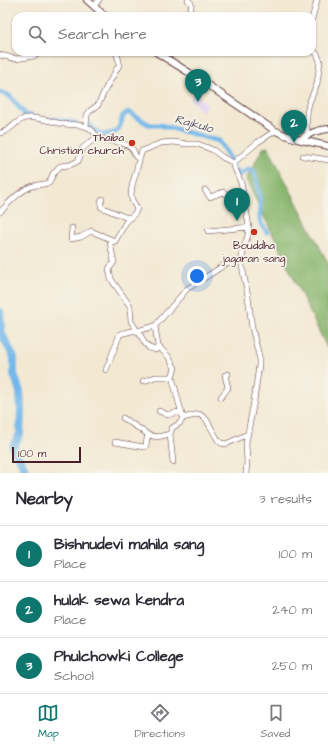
<!DOCTYPE html>
<html lang="en">
<head>
<meta charset="utf-8">
<style>
  :root { --surface:#fff; --page:#f2f2f3; --text:#2b2b33; --muted:#7c7c81; --line:#e1e1e2; --accent:#0f766e }
  body { margin:0; font-family:"Architects Daughter",sans-serif; background:var(--page); color:var(--text) }
  .scale { position:absolute; left:12px; bottom:10px; width:69px; box-sizing:border-box; padding-left:4px; border:2px solid #4a1f2b; border-top:0; font-size:11px; line-height:14px; white-space:nowrap; color:#4a1f2b; -webkit-text-stroke:3px #f7f3e8; paint-order:stroke }
  .you { position:absolute; left:197px; top:276px; width:14px; height:14px; margin:-10px; border:3px solid #fff; border-radius:50%; background:#1a73e8; box-shadow:0 0 0 6px #1a73e833 }
  .badge { display:grid; place-items:center; width:26px; height:26px; border-radius:50%; background:var(--accent); color:#fff; font-size:13px; font-weight:700 }
  .pin { position:absolute; translate:-50% -33px; filter:drop-shadow(0 1px 2px #0008) }
  .pin::after { content:''; position:absolute; top:21px; width:14px; height:12px; background:inherit; clip-path:polygon(0 0,100% 0,50% 100%) }
  .list { margin:0; padding:0; list-style:none }
  h2 { display:flex; justify-content:space-between; align-items:center; height:52px; margin:0; padding:0 16px; font-size:17px }
  h2 small { font-size:13px; font-weight:400; color:var(--muted) }
  .list li { display:grid; grid-template-columns:26px 1fr auto; gap:12px; align-items:center; box-sizing:border-box; height:56px; padding:0 16px; border-top:1px solid var(--line) }
  .list b { display:block; font-size:15px; white-space:nowrap }
  .list p { margin:0; font-size:13px; white-space:nowrap; color:var(--muted) }
  .list em { font-size:13px; font-style:normal; color:var(--muted) }
  .icon { flex:none; width:22px; height:22px; fill:none; stroke:currentColor; stroke-width:2; stroke-linecap:round; stroke-linejoin:round }
  .map { position:relative; flex:none; width:328px; height:473px; overflow:hidden }
  .search { position:absolute; background:var(--surface); box-shadow:0 1px 3px #0004; left:12px; right:12px; top:12px; height:44px; display:flex; align-items:center; gap:10px; box-sizing:border-box; padding:0 14px; border-radius:12px; color:var(--muted); font-size:15px }
  .sheet { height:220px; background:var(--surface) }
  nav { display:flex; justify-content:space-around; align-items:center; box-sizing:border-box; height:56px; border-top:1px solid var(--line); background:var(--surface); font-size:11px; color:var(--muted) }
  nav a { display:grid; justify-items:center; gap:2px }
  nav .on { color:var(--accent) }
  .map>svg:first-child { display:block }
</style>
</head>
<body>
<div class="map">
<svg width="328" height="473" viewBox="0 0 328 473">
  <rect width="100%" height="100%" fill="#f7f3e8"/>
  <filter id="ink" filterUnits="userSpaceOnUse"><feTurbulence type="fractalNoise" baseFrequency=".025" numOctaves="2"/><feDisplacementMap in="SourceGraphic" scale="8" xChannelSelector="R" yChannelSelector="G"/><feConvolveMatrix kernelMatrix="1 2 1 2 8 2 1 2 1" color-interpolation-filters="sRGB"/></filter>
  <filter id="wash" filterUnits="userSpaceOnUse"><feTurbulence type="fractalNoise" baseFrequency=".012" numOctaves="4" result="noise"/><feDisplacementMap in="SourceGraphic" scale="16" xChannelSelector="R" yChannelSelector="G"/><feGaussianBlur stdDeviation="0.9" result="paint"/><feColorMatrix in="noise" values="0 0 0 0 0 0 0 0 0 0 0 0 0 0 0 0 0 1.4 0 .05"/><feComposite in="paint" operator="in"/></filter>
  <g filter="url(#wash)">
    <rect width="100%" height="100%" fill="#f2e9d3"/>
    <!-- built -->
    <path fill="#e2d4f3" d="M195 93 208 105 202 111 189 99Z"/>
    <!-- forest -->
    <path fill="#88b66e" stroke="#696a4c" d="M268 147 328 263V350L246 179 263 148Z"/>
    <!-- water -->
    <path fill="#73b8ea" stroke="#5e6c8a" d="M290 121 301 122 299 132 286 128Z"/>
    <g fill="none" stroke-linecap="round" stroke-linejoin="round">
      <!-- canal -->
      <path stroke="#73b8ea" stroke-width="5" d="M0 92 10 96 25 115 32 116
        M52 119 76 123
        M89 125 101 135C118 133 118 133 123 116L128 112 150 125H160L219 141 233 164
        M237 171 239 175 249 169 254 171 260 198V219L261 224 267 232"/>
      <!-- river -->
      <path stroke="#73b8ea" stroke-width="8" d="M0 312 1 332 14 358V374L20 392 21 411 20 434 13 447 27 473"/>
    </g>
  </g>
  <g filter="url(#ink)">
    <g fill="none" stroke-linecap="round" stroke-linejoin="round">
      <defs>
        <path id="minor" d="M94 6 99 0
          M186 16C189 12 192 9 191 3L188 0
          M312 19 317 0
          M0 55 16 59 34 56 42 52
          M86 126 87 115 90 111 98 105 105 90 119 65V61L116 52
          M0 133C11 132 15 120 26 118 38 116 51 122 63 124 70 125 80 124 87 127 92 129 95 133 97 138
          M307 135V113L309 103 317 84 320 61 317 54 312 49
          M303 156 323 159 328 160
          M205 190 210 197 223 192 226 194 243 196
          M102 199 101 202V207L125 217 131 218
          M0 212C9 203 18 192 30 187 36 184 42 185 49 183L53 174 60 166 70 165 78 161 81 154 82 149 90 142 97 138 122 143 129 146 133 150 136 157 139 159
          M72 228 71 239 81 237 91 231 115 241
          M208 231 249 227
          M242 260 235 263 226 264 187 289 155 326 158 346 168 356 175 368 172 377 183 418 199 414 206 419 218 440 221 443 226 444 248 434
          M158 346 156 350 149 348 144 342 141 336 137 331 131 321 130 306 111 279 109 269 114 262 110 243 115 241 126 222 135 213 137 209 132 200 131 195 132 186 140 157 142 151 161 143 174 142 187 144H198L213 150 222 157 234 163
          M106 370 120 334 132 331H137L155 326
          M143 381 147 380 155 377H172
          M221 397 228 388 225 375 228 374
          M159 411 168 415 181 411
          M123 418 149 435 157 437 170 434
          M115 442 144 447 146 446 147 438 149 435
          M173 462 170 434 172 428 180 423 183 418
          M246 473 247 462 246 443 254 401 259 365V356L252 328 248 296 242 266V260L243 250 248 235 249 227 244 197 241 183 234 166V163L239 158 258 142 272 133 274 130"/>
        <path id="tertiary" d="M87 0 105 16
          M156 52 193 75 274 130C291 139 310 142 328 146
          M301 139C309 133 318 130 328 129"/>
      </defs>
      <!-- minor casing -->
      <use href="#minor" stroke="#633d44" stroke-width="6"/>
      <!-- tertiary casing -->
      <use href="#tertiary" stroke="#633d44" stroke-width="8"/>
      <!-- minor -->
      <use href="#minor" stroke="#fff" stroke-width="5"/>
      <!-- tertiary -->
      <use href="#tertiary" stroke="#fff" stroke-width="6"/>
    </g>
  </g>
  <!-- markers -->
  <g fill="#c8321e" stroke="#f7f3e8" stroke-width="1.5">
    <circle cx="132" cy="143" r="4"/>
    <circle cx="254" cy="232" r="4"/>
  </g>
  <g text-anchor="middle" dominant-baseline="central" stroke-width="3.5" stroke-linejoin="round" paint-order="stroke">
    <!-- poi labels -->
    <g font-size="11" fill="#4a1f2b" stroke="#f7f3e8" text-anchor="end">
      <text x="124" y="137">Thaiba<tspan x="124" dy="13">Christian church</tspan></text>
      <text x="254" y="245" text-anchor="middle">Bouddha<tspan x="254" dy="13">jagaran sang</tspan></text>
    </g>
    <!-- water labels -->
    <g font-size="12" font-style="italic" fill="#564d64" stroke="#f7f3e8">
      <text transform="translate(194 124) rotate(15)">Rajkulo</text>
    </g>
  </g>
</svg>
<div class="scale">100 m</div>
<div class="you"></div>
<div class="pin badge" style="left:237px;top:221px">1</div>
<div class="pin badge" style="left:294px;top:143px">2</div>
<div class="pin badge" style="left:198px;top:102px">3</div>
<div class="search"><svg class="icon" aria-label="search" viewBox="0 0 24 24"><circle cx="10" cy="10" r="6"/><path d="M15 15l6 6"/></svg>Search here</div>
</div>
<section class="sheet">
<h2>Nearby<small>3 results</small></h2>
<ul class="list">
<li><span class="badge">1</span><div><b>Bishnudevi mahila sang</b><p>Place</p></div><em>100 m</em></li>
<li><span class="badge">2</span><div><b>hulak sewa kendra</b><p>Place</p></div><em>240 m</em></li>
<li><span class="badge">3</span><div><b>Phulchowki College</b><p>School</p></div><em>250 m</em></li>
</ul>
</section>
<nav>
<a class="on"><svg class="icon" aria-label="map" viewBox="0 0 24 24"><path d="M3 6l6-2 6 2 6-2v14l-6 2-6-2-6 2zM9 4v14M15 6v14"/></svg>Map</a>
<a><svg class="icon" aria-label="directions" viewBox="0 0 24 24"><path d="M12 3l9 9-9 9-9-9zM9 14v-3h6M13 9l2 2-2 2"/></svg>Directions</a>
<a><svg class="icon" aria-label="saved" viewBox="0 0 24 24"><path d="M7 4h10v16l-5-4-5 4z"/></svg>Saved</a>
</nav>
</body>
</html>
